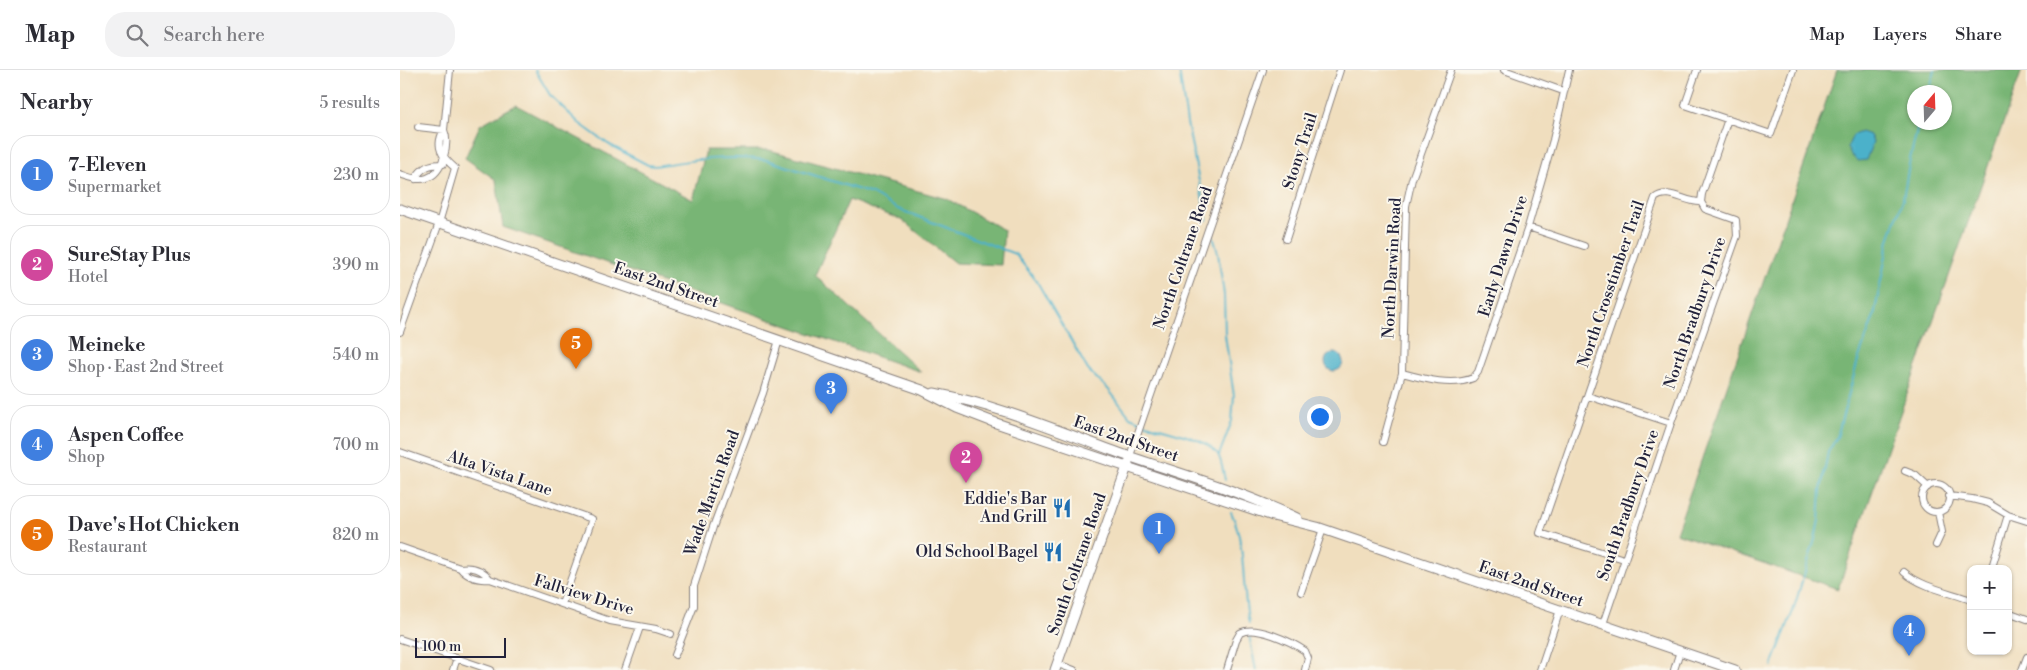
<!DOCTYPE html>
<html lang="en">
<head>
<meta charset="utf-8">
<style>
  :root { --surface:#fff; --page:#f2f2f3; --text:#2b2b33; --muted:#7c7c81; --line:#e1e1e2; --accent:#1f6fb2 }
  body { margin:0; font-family:"Libre Bodoni",serif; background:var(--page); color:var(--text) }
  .controls { position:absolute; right:15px; bottom:15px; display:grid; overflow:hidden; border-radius:10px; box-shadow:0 1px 4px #0004 }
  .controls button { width:45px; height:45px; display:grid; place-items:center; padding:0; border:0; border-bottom:1px solid var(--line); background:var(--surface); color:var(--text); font:25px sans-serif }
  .compass { position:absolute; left:1507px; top:15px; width:45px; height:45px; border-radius:50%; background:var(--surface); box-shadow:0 1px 4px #0004; rotate:19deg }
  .scale { position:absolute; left:15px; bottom:12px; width:91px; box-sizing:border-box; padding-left:5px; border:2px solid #22223b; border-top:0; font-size:14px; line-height:18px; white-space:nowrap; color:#22223b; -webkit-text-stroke:4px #fbf7ec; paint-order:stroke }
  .you { position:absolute; left:919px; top:346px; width:18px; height:18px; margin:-12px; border:4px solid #fff; border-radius:50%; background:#1a73e8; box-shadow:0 0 0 8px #1a73e833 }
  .badge { display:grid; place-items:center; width:32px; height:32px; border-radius:50%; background:var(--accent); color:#fff; font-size:16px; font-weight:700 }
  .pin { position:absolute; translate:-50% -41px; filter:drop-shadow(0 1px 2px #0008) }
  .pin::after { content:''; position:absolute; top:26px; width:18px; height:15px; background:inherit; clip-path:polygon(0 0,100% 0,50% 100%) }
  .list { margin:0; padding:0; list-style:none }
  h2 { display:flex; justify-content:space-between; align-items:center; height:65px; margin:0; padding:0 20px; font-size:21px }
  h2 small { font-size:16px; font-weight:400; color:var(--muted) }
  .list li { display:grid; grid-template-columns:32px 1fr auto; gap:15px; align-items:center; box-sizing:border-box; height:80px; margin:0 10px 10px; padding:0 10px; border:1px solid var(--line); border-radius:20px }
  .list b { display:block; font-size:19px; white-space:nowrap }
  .list p { margin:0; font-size:16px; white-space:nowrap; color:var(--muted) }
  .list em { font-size:16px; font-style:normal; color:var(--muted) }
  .icon { flex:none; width:28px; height:28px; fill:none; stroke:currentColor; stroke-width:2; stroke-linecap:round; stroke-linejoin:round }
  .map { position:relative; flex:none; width:1627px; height:600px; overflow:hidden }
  header { display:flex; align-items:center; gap:30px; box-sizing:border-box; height:70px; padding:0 25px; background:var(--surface); border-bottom:1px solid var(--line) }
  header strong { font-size:24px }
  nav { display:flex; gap:28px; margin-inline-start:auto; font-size:18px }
  .search { width:350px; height:45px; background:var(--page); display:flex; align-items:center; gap:12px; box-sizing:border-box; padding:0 18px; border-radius:20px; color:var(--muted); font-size:19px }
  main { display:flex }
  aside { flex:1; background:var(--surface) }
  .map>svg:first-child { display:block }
</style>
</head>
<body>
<header>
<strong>Map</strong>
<div class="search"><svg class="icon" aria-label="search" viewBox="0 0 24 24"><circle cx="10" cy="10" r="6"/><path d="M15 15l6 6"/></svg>Search here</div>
<nav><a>Map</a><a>Layers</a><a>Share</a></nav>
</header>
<main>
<aside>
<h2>Nearby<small>5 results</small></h2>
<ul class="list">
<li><span class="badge" style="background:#3f7fe0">1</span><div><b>7-Eleven</b><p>Supermarket</p></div><em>230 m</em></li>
<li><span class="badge" style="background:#d1479c">2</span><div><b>SureStay Plus</b><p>Hotel</p></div><em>390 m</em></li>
<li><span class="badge" style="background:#3f7fe0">3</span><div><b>Meineke</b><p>Shop · East 2nd Street</p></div><em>540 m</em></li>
<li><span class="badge" style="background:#3f7fe0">4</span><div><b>Aspen Coffee</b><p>Shop</p></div><em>700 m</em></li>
<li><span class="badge" style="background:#e8710a">5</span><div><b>Dave's Hot Chicken</b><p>Restaurant</p></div><em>820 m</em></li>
</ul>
</aside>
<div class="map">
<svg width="1627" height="600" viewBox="0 0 1627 600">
  <rect width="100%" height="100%" fill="#fbf7ec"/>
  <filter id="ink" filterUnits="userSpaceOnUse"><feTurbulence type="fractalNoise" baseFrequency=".02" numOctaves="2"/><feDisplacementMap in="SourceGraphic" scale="10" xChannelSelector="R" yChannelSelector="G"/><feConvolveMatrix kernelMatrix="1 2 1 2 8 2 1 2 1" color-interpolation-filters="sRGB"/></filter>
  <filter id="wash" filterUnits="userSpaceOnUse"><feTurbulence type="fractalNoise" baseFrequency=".0096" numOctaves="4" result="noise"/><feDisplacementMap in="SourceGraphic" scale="20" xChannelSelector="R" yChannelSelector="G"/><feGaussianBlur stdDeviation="1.12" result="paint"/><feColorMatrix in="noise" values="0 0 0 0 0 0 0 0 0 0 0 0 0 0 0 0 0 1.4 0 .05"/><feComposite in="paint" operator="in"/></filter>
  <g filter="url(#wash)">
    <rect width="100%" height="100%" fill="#f0debe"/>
    <!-- forest -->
    <path fill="#78b575" stroke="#4d6c58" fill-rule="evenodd" d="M1437 0H1622L1438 519 1276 463ZM1514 22H1544V52H1514Z
      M116 35 293 130 306 80H369L547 129 604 160 601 195 555 193 502 150 449 130 415 205 521 302 103 157 96 110 65 88 80 55Z"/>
    <!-- water -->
    <path fill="#4bb1ca" stroke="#366a82" d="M1461 62 1470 65 1473 72 1466 90 1458 91 1451 85 1447 78 1453 65Z
      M925 292a9 9 0 1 1 18 0a9 9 0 1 1-18 0Z"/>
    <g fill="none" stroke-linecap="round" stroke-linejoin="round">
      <!-- stream -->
      <path stroke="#4bb1ca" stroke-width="2" d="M135 0 150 25 179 53 208 74 248 95 255 96C292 90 329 85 367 90L472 124 498 139 615 184 636 210 688 300 708 319 730 347 740 351
        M779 0 787 53 807 150
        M1529 22 1535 0
        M812 163 818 183 824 225 825 265 834 326 832 351 819 385
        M744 353C764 361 805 367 817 383 822 390 823 402 825 410
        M831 442C847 475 841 517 849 553
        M849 565 856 600
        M1372 596 1393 541 1415 469 1419 450 1421 420 1428 382 1437 367 1458 290 1474 246 1489 170 1503 129 1510 89 1519 52"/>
    </g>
  </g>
  <g filter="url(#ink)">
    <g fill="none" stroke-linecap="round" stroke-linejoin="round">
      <defs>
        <path id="minor" d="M1104 0 1163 21
          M1297 0 1285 35 1371 64 1393 0
          M18 57 44 60
          M0 104C9 107 18 111 27 108 43 103 50 74 44 60
          M15 109C22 97 29 94 43 94
          M1128 157 1184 176
          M886 169 940 0
          M0 262 39 153 55 98C42 87 34 76 44 60L50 0
          M1002 303C1024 309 1052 317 1073 308L1078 302 1128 157 1153 70 1169 0
          M1188 326 1271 353
          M983 372 1002 303 1006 136 1012 109 1051 0
          M0 382 192 449 162 534
          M730 386 863 0
          M1505 401 1515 405 1528 417
          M1522 428a14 14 0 1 1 28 0a14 14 0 1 1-28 0Z
          M1549 426 1572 429 1588 433 1608 445 1627 451
          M1536 475 1542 462 1538 442
          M0 477 60 498C73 496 82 499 90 509
          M1224 489 1140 463 1255 128C1268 117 1286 133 1301 132
          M1592 497 1608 445
          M60 498C68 508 78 510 90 509L210 551 256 559 271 564
          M1504 502C1521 517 1549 522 1571 530
          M901 522 923 459
          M1608 542 1627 549
          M1203 554 1271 353 1337 166 1336 150 1305 139 1301 132 1302 124 1328 49
          M0 569 91 600
          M275 585 294 536V516L313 457 363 323 379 270
          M658 594 674 600
          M53 600 57 588
          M225 600 240 557
          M827 600 836 570 840 563C855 554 892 572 905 581L908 588 905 600
          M1140 600 1160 540
          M1274 600 1280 581
          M1622 600 1627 587"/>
        <path id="major" d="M0 139 522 320 557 338 596 353 873 446 917 457 1335 600
          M534 323C598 335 661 362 722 384 781 404 841 421 897 448
          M655 600 728 394"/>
      </defs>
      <!-- minor casing -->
      <use href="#minor" stroke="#89807c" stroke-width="8"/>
      <!-- major casing -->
      <use href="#major" stroke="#89807c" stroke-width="11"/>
      <!-- minor -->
      <use href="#minor" stroke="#fff" stroke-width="6"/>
      <!-- major -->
      <use href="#major" stroke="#fff" stroke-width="9"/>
    </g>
  </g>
  <!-- icons -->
  <defs>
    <symbol id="restaurant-bare" viewBox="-9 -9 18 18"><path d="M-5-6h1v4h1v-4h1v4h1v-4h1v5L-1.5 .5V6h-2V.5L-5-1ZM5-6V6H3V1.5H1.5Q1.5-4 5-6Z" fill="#1f6fb2" stroke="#fbf7ec" stroke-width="2.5" paint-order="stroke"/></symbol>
  </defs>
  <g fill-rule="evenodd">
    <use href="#restaurant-bare" x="648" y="424" width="28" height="28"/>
    <use href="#restaurant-bare" x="639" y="468" width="28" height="28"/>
  </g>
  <g text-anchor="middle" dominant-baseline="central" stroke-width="4" stroke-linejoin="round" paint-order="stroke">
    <!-- street labels -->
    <g font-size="16" fill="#22223b" stroke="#fbf7ec">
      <text transform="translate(900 81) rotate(-72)">Stony Trail</text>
      <text transform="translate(1103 186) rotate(-72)">Early Dawn Drive</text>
      <text transform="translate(783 188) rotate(-71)">North Coltrane Road</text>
      <text transform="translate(992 198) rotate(-87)">North Darwin Road</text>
      <text transform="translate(1211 214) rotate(-71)">North Crosstimber Trail</text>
      <text transform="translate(266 215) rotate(19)">East 2nd Street</text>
      <text transform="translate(1295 243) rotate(-71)">North Bradbury Drive</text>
      <text transform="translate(726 369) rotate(19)">East 2nd Street</text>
      <text transform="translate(100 403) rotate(19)">Alta Vista Lane</text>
      <text transform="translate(312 423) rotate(-70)">Wade Martin Road</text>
      <text transform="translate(1228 435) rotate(-71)">South Bradbury Drive</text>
      <text transform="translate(677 494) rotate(-71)">South Coltrane Road</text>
      <text transform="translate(1131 514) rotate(19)">East 2nd Street</text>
      <text transform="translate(184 525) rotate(17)">Fallview Drive</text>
    </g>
    <!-- poi labels -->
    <g font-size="16" fill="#22223b" stroke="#fbf7ec" text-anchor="end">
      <text x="647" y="429">Eddie's Bar<tspan x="647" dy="18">And Grill</tspan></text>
      <text x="638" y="482">Old School Bagel</text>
    </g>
  </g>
</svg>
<div class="controls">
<button>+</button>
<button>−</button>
</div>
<svg class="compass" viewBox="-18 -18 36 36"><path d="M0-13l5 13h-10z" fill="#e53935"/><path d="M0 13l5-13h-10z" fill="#7c7c81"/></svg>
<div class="scale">100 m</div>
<div class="you"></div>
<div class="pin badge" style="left:759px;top:484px;background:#3f7fe0">1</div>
<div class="pin badge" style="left:566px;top:413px;background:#d1479c">2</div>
<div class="pin badge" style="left:431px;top:344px;background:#3f7fe0">3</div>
<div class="pin badge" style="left:1509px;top:586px;background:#3f7fe0">4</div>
<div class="pin badge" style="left:176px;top:299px;background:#e8710a">5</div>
</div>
</main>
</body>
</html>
